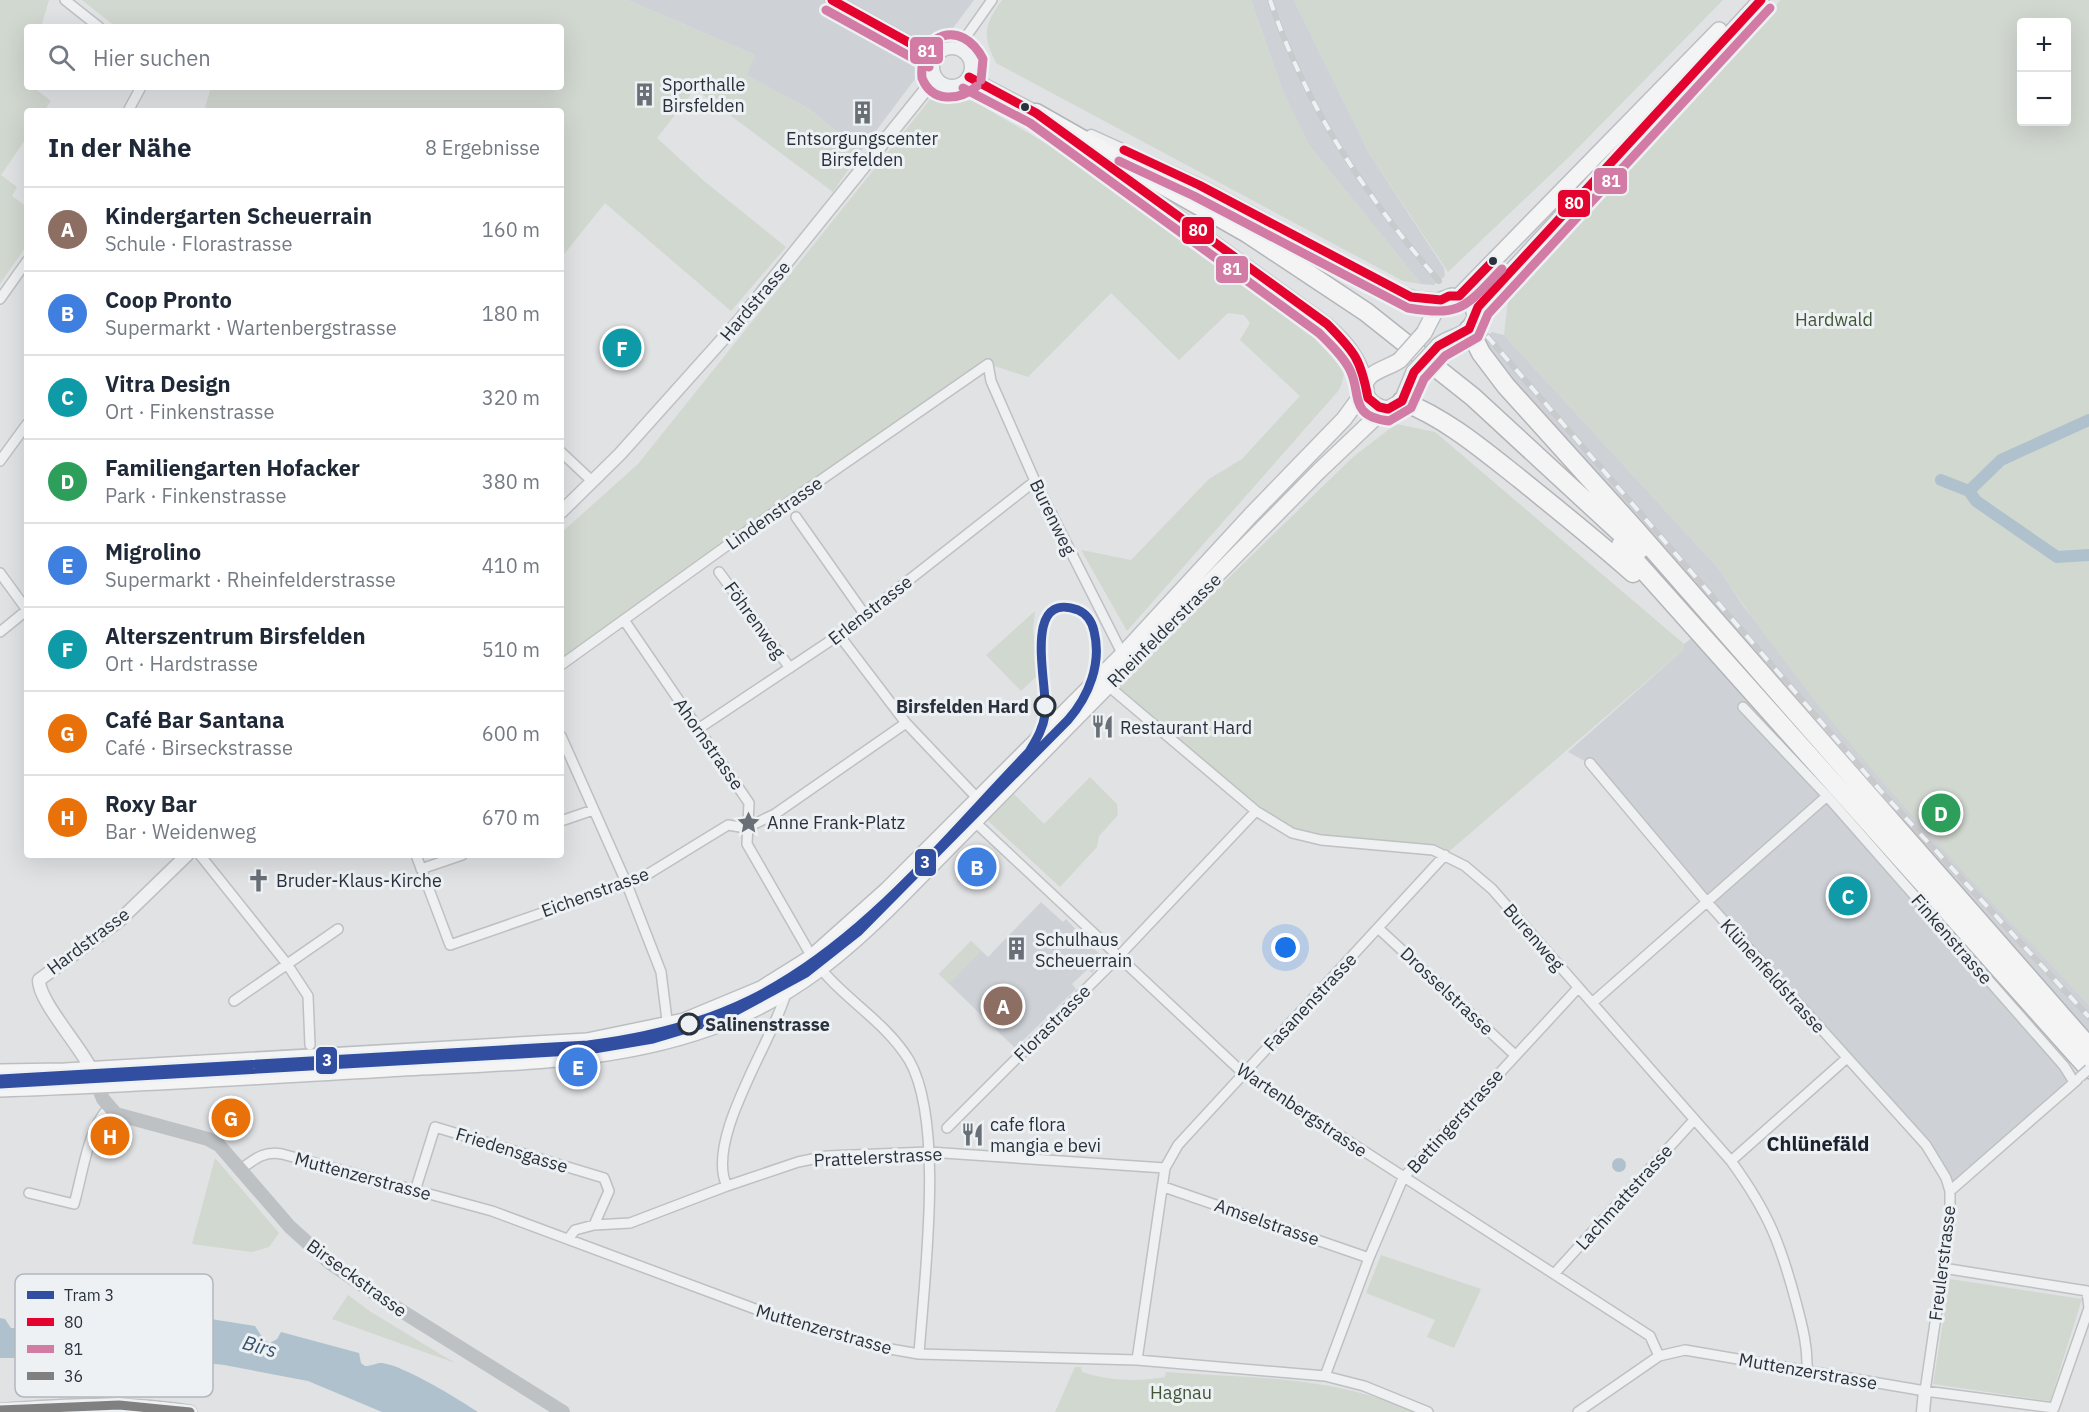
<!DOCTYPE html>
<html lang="de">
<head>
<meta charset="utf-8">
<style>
  :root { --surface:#fff; --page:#f6f6f7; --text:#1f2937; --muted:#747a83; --line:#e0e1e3; --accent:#db2777 }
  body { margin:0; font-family:"IBM Plex Sans",sans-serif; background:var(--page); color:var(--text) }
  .controls { position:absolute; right:18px; top:18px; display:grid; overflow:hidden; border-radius:6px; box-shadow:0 6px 24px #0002 }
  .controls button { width:54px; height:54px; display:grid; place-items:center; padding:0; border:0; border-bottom:2px solid var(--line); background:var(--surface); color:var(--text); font:30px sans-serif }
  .you { position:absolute; left:1286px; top:948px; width:21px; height:21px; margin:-15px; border:4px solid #fff; border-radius:50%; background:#1a73e8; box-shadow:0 0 0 9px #1a73e833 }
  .badge { display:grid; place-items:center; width:39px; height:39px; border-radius:50%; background:var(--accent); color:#fff; font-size:20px; font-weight:700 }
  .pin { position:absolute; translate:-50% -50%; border:3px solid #fff; box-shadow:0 2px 6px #0006 }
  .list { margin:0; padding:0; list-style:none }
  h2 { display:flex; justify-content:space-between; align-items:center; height:78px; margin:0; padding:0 24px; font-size:26px }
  h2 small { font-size:20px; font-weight:400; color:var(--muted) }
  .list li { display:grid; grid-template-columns:39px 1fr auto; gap:18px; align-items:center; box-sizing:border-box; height:84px; padding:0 24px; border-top:2px solid var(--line) }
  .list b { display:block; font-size:22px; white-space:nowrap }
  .list p { margin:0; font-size:20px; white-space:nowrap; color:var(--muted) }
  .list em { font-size:20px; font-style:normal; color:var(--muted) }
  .icon { flex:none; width:33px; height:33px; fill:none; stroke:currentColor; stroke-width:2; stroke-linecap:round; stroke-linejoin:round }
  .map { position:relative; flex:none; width:2089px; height:1412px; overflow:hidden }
  .search { position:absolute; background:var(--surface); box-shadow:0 6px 24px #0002; left:24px; top:24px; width:540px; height:66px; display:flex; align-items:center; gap:15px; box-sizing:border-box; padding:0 21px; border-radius:6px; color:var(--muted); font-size:22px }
  .panel { position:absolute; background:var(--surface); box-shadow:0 6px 24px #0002; left:24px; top:108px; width:540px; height:750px; border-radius:6px }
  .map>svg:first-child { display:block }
</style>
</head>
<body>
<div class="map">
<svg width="2089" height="1412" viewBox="0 0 2089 1412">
  <rect width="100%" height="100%" fill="#e0e2e4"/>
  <!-- built -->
  <path fill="#ced2d7" d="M627 0H974L861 151 809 109 746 75 755 55Z
    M1251 0H1294L1369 153 1444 268 1445 276 1434 285 1421 284 1309 145 1283 92Z
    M1492 332 1504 335 1720 570 1744 607 1856 750 2089 1005V1034L1508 376 1482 341Z
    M1693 637 2080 1077 1950 1191 1926 1145 1590 764 1568 752 1683 650 1684 644Z
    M1041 902 1063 922 1066 919 1103 958 1092 973 1088 969 1072 984 1076 989 1015 1048 939 974 971 941 988 957Z"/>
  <!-- green -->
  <path fill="#d1d8d0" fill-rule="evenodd" d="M0 0H49L41 27H27L25 80 27 87H33L51 101 44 111H27V137L1 175 17 187 12 196 27 207V245L0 284Z
    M82 0H627L755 55 747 75 809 109 861 151 833 192 695 89 657 138 704 181 786 247 731 311 605 203 561 258V111H210L205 107 211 87H561V27H158L153 24 151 27H116Z
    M1002 0H1251L1283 92 1309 145 1421 284 1403 281 996 63C982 35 984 25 1002 0Z
    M1294 0H1723L1571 155 1448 272 1369 153Z
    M1781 0H2089V1005C1960 869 1823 728 1720 570L1504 335 1508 300ZM2022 22H2066V122H2022Z
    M932 97 974 101 1059 151 1267 295 1339 352C1345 366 1346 375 1339 390L1127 631 1081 550 1131 560 1209 479 1242 459 1300 396 1240 340 1250 323 1244 315 1228 313 1179 360 1111 293 1028 377 988 364 561 665V533L638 464Z
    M1396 424 1435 432 1684 644 1683 650 1445 855 1321 840 1261 815 1112 691 1353 457Z
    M1035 611 1033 629 1038 675 1021 691 986 655Z
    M1090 777 1117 804 1118 815 1099 836 1097 847 1060 887 986 819 1013 793 1044 824Z
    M971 941 981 951 949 984 939 974Z
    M215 1158 279 1233 269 1247 252 1252 192 1244Z
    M1381 1255 1481 1289 1454 1348 1427 1337 1435 1320 1366 1293Z
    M1950 1279 2082 1299 2050 1401 1933 1384Z
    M348 1295 371 1312 455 1363 332 1319Z
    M1075 1367H1081L1082 1372C1110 1381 1137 1382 1165 1377L1166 1372C1248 1378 1338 1376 1414 1412H1055Z"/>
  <!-- water -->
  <path fill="#b0c1ce" d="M1612 1165a7 7 0 1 1 14 0a7 7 0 1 1-14 0Z
    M129 1306 255 1326 264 1340 270 1343 277 1339 281 1332 359 1353 361 1363 365 1366C371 1366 374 1364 379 1363 397 1361 462 1401 478 1412H382L308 1381 224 1365 156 1357 132 1350 125 1344 116 1342 109 1345 91 1338 60 1341 37 1349 24 1358H0V1318L5 1319 11 1328H16L22 1314 30 1308 53 1315 121 1310Z"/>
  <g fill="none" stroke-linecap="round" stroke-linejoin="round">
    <!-- canal -->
    <path stroke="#b0c1ce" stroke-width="12" d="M1941 480 1969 491 2001 460 2089 420
      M1969 491 1976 501 2057 557 2089 555"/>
    <defs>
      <path id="minor" d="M65 0 99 27
        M958 48 992 0
        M128 111 141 87
        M0 299 27 261
        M561 452 593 482
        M0 461 27 424
        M796 517 865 615
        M719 572 790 668
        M0 573 27 610
        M624 620 749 803 747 844 812 957C838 996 884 1019 909 1060 945 1122 924 1280 919 1354
        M0 632 27 610
        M839 635 906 723 980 801
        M561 665 743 534 988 364 991 381 1035 481 1124 657
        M1106 684 1256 811 1292 833 1321 840 1433 850 1465 866 1492 889 1731 1161C1768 1212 1780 1242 1796 1302 1802 1325 1808 1346 1807 1370
        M1743 707 1827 796 2064 1066 2074 1082
        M698 729 839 635 1035 481
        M561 736 626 882 661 972 668 1028
        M1590 763 1706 901 1926 1145 1946 1178 1950 1191V1221L1925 1391
        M561 821 593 810
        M975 822 1243 1073 1650 1336 1659 1356
        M200 855 287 964 308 996 310 1045
        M416 855 450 945 640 879 728 825 746 828 775 814 906 723
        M421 869 462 855
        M1378 928 1515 1055
        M234 1001 338 929
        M1592 1003 1827 796
        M947 1128 1119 956 1256 811
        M1731 1161 1847 1058
        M241 1169C256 1158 264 1151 282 1154L492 1211 774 1316 873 1346 919 1354 1137 1360 1325 1376 1364 1386 1428 1412
        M727 1186C704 1140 774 1039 786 993L779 978
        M1164 1187 1369 1258
        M415 1191 435 1127 604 1178 609 1191 594 1225
        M1950 1191 2077 1080
        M29 1193 74 1204C83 1173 87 1132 108 1108
        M569 1238 575 1230 594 1225 630 1223 727 1186 798 1162 827 1156 929 1152 1165 1168
        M1554 1274 1694 1120
        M1137 1360 1165 1168 1178 1145 1445 855
        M1325 1376 1369 1258 1403 1178 1578 988
        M1578 1412 1659 1356 1685 1350 1925 1391 2054 1408 2089 1308 2087 1291 1943 1268"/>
      <path id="tertiary" d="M832 0 935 57
        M933 67a19 19 0 1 1 38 0a19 19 0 1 1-38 0Z
        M969 77 1042 115
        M1091 136 1199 185 1403 294 1416 298 1441 300
        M1086 149 1327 324C1346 341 1361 358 1366 383
        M561 512 620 454 740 320 936 77
        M91 1069C80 1046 38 1000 39 980L120 920 187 855
        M0 1410C63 1405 127 1401 190 1412
        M1923 1412 1925 1391"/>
      <path id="primary" d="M1459 296 1719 30
        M1474 312 1761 0
        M1424 333 1441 300 1452 296 1466 300
        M1438 346C1450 335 1467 338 1473 321
        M1388 409C1379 408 1371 404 1367 396 1357 372 1387 370 1400 360
        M0 1072 65 1071 587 1041 684 1021 761 989 812 957 887 890 1122 655 1251 515 1344 419 1366 389
        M0 1089C130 1085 259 1076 388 1069 501 1062 618 1065 725 1022 795 994 844 953 897 900L1318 472 1379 414 1402 401 1414 372"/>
      <path id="motorway" d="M1036 113 1247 233 1366 312 1473 397 1639 550
        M1469 329 1481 353 1506 386 1636 530 2089 1047
        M1402 401C1447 419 1482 449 1520 479 1558 510 1596 540 1633 573
        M1621 545 2089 1069"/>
    </defs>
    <!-- minor casing -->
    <use href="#minor" stroke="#bec0c2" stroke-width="12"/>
    <!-- tertiary casing -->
    <use href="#tertiary" stroke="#bec0c2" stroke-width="15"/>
    <!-- primary casing -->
    <use href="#primary" stroke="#bcbfc2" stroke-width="18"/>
    <!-- motorway casing -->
    <use href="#motorway" stroke="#b3b5b9" stroke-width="21"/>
    <!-- minor -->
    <use href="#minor" stroke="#eff0f1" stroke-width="9"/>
    <!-- tertiary -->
    <use href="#tertiary" stroke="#eff0f1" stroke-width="12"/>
    <!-- secondary -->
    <path stroke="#bec1c4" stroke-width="14" d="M91 1069 103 1099 116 1114 208 1139 219 1145 290 1227 330 1263 384 1300 563 1412"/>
    <!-- primary -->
    <use href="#primary" stroke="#f4f4f5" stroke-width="15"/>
    <!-- motorway -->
    <use href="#motorway" stroke="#f4f4f5" stroke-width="18"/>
    <defs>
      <path id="rail" d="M1270 0C1306 107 1365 196 1439 281
        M1487 336 1880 790 2089 1017"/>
    </defs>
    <!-- rail casing -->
    <use href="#rail" stroke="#c8cacc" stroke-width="6"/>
    <!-- rail -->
    <use href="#rail" stroke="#edf1f4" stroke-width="4" stroke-dasharray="11" stroke-linecap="butt"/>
    <defs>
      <path id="minor-bridge" d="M2080 1077 2089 1069"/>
      <path id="primary-bridge" d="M1400 360 1424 333
        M1414 372 1438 346"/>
    </defs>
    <!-- minor-bridge casing -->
    <use href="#minor-bridge" stroke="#bec0c2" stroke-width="12" stroke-linecap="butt"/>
    <!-- primary-bridge casing -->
    <use href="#primary-bridge" stroke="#bcbfc2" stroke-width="18" stroke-linecap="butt"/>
    <!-- minor-bridge -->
    <use href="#minor-bridge" stroke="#eff0f1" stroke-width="9"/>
    <!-- primary-bridge -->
    <use href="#primary-bridge" stroke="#f4f4f5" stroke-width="15"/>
    <defs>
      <path id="bus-1" d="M832 0 935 57
        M969 77 1036 113 1327 324C1355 352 1361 360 1368 398L1379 407 1388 409 1402 401 1414 372 1438 346 1469 329 1478 307 1761 0
        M1124 150 1199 185 1411 297 1441 300 1449 296H1459L1493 261"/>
      <path id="bus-2" d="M826 10 929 67
        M977 86C959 101 932 103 922 78 918 32 962 18 983 59L981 80
        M963 88 1030 123 1319 333C1330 344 1343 356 1350 370 1362 394 1348 416 1389 421L1411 408 1424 379 1445 356 1478 337 1488 314 1770 8
        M1119 161 1194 196 1408 308C1462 317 1465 307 1502 269"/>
      <path id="bus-3" d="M0 1410 119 1405 190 1412"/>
    </defs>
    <!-- bus-1 casing -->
    <use href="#bus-1" stroke="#edf1f4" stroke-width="14"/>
    <!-- bus-2 casing -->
    <use href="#bus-2" stroke="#edf1f4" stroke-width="14"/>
    <!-- bus-3 casing -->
    <use href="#bus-3" stroke="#edf1f4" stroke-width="14"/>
    <!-- bus-1 -->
    <use href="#bus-1" stroke="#e4032e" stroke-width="9"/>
    <!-- bus-2 -->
    <use href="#bus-2" stroke="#d27ba4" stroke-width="9"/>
    <!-- bus-3 -->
    <use href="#bus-3" stroke="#808080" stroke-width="9"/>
    <defs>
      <path id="tram-1" d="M0 1079 588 1045C644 1038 699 1025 750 1000 862 945 944 840 1029 752 1036 740 1043 729 1045 715 1049 689 1020 589 1078 610 1087 614 1092 622 1094 631 1102 663 1089 696 1068 720L858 932 806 973 723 1018 653 1039 588 1050 0 1084"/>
    </defs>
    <!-- tram-1 casing -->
    <use href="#tram-1" stroke="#edf1f4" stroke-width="14"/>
    <!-- tram-1 -->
    <use href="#tram-1" stroke="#324ea1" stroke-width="9"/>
  </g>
  <!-- icons -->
  <defs>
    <symbol id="building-bare" viewBox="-9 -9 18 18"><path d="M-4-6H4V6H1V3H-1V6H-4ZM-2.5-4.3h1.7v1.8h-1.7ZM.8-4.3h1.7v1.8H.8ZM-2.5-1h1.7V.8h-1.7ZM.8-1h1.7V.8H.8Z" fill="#696f77" stroke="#edf1f4" stroke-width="2.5" paint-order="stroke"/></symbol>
    <symbol id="restaurant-bare" viewBox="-9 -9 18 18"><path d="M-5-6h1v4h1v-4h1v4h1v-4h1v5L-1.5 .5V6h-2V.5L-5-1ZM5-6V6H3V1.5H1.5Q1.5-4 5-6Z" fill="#696f77" stroke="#edf1f4" stroke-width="2.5" paint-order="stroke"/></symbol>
    <symbol id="sight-bare" viewBox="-9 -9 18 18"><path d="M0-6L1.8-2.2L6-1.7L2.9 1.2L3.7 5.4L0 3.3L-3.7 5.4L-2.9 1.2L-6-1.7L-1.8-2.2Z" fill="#696f77" stroke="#edf1f4" stroke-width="2.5" paint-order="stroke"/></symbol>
    <symbol id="church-bare" viewBox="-9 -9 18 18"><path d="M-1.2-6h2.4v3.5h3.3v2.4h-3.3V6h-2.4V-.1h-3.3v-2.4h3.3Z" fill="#696f77" stroke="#edf1f4" stroke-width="2.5" paint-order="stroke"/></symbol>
  </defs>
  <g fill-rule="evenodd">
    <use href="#building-bare" x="628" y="78" width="33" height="33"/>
    <use href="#building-bare" x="846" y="96" width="33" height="33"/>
    <use href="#restaurant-bare" x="1086" y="710" width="33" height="33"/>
    <use href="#sight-bare" x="732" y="806" width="33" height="33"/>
    <use href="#church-bare" x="242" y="864" width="33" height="33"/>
    <use href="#building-bare" x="1000" y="932" width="33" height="33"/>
    <use href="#restaurant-bare" x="956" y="1118" width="33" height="33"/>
  </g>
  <!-- markers -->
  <g fill="#29313c" stroke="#edf1f4" stroke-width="2">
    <circle cx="1025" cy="107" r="5"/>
    <circle cx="1493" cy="261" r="5"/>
  </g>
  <g fill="#edf1f4" stroke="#29313c" stroke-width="3">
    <circle cx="1045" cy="706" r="10"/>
    <circle cx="689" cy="1024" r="10"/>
  </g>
  <g text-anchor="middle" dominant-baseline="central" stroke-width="6" stroke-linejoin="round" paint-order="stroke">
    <!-- poi labels -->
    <g font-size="18" fill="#29313c" stroke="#edf1f4" text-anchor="start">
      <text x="662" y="84">Sporthalle<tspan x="662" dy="21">Birsfelden</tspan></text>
      <text x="862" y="138" text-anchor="middle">Entsorgungscenter<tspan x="862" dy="21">Birsfelden</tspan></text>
      <text x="1120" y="727">Restaurant Hard</text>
      <text x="767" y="822">Anne Frank-Platz</text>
      <text x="276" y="880">Bruder-Klaus-Kirche</text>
      <text x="1035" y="939">Schulhaus<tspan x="1035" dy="21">Scheuerrain</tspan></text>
      <text x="990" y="1124">cafe flora<tspan x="990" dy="21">mangia e bevi</tspan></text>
    </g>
    <!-- street labels -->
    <g font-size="18" fill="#29313c" stroke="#edf1f4">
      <text transform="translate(755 301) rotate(-50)">Hardstrasse</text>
      <text transform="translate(774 513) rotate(-35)">Lindenstrasse</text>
      <text transform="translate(1053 517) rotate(64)">Burenweg</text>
      <text transform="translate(870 610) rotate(-38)">Erlenstrasse</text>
      <text transform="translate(755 620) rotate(54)">Föhrenweg</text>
      <text transform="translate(1164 630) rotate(-45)">Rheinfelderstrasse</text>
      <text transform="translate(709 744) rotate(55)">Ahornstrasse</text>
      <text transform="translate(595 892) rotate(-20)">Eichenstrasse</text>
      <text transform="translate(1534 937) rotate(49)">Burenweg</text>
      <text transform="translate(1952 939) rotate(49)">Finkenstrasse</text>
      <text transform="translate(88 941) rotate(-37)">Hardstrasse</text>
      <text transform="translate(1773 976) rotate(48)">Klünenfeldstrasse</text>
      <text transform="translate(1447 991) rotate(43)">Drosselstrasse</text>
      <text transform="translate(1310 1002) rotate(-47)">Fasanenstrasse</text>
      <text transform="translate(1052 1023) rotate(-45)">Florastrasse</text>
      <text transform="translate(1302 1110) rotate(34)">Wartenbergstrasse</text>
      <text transform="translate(1455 1121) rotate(-48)">Bettingerstrasse</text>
      <text transform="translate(512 1150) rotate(17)">Friedensgasse</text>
      <text transform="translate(878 1157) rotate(-3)">Prattelerstrasse</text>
      <text transform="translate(363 1176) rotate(15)">Muttenzerstrasse</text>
      <text transform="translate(1624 1197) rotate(-48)">Lachmattstrasse</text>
      <text transform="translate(1267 1222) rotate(19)">Amselstrasse</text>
      <text transform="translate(1942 1263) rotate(-83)">Freulerstrasse</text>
      <text transform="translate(357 1278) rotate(36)">Birseckstrasse</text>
      <text transform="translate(824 1329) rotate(16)">Muttenzerstrasse</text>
      <text transform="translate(1808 1371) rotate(10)">Muttenzerstrasse</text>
    </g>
    <!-- park labels -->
    <g font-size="18" fill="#405637" stroke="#edf1f4">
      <text x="1834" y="319">Hardwald</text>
      <text x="1181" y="1392">Hagnau</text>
    </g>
    <!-- stop labels -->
    <g font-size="18" font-weight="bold" fill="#29313c" stroke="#edf1f4" text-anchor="end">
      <text x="1029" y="706">Birsfelden Hard</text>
      <text x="705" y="1024" text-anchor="start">Salinenstrasse</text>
    </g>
    <!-- neighbourhood labels -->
    <g font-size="20" font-weight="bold" fill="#1b222d" stroke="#edf1f4">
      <text x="1818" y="1143">Chlünefäld</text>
    </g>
    <!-- water labels -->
    <g font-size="20" font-style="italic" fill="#36536c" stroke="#edf1f4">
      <text transform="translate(260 1346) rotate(16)">Birs</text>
    </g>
  </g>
  <!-- legend -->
  <rect x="15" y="1274" width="198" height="123" rx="9" fill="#edf1f4" stroke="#b2b7bd" stroke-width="1.5"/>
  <rect x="27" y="1291" width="27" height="8" fill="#324ea1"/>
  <rect x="27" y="1318" width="27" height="8" fill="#e4032e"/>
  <rect x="27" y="1345" width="27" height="8" fill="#d27ba4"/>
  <rect x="27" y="1372" width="27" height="8" fill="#808080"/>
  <g font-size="16" fill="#29313c">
    <text x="64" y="1301">Tram 3</text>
    <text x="64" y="1328">80</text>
    <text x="64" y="1355">81</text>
    <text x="64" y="1382">36</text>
  </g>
  <g stroke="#edf1f4" stroke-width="2">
    <rect x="909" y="36" width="35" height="29" rx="6" fill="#d27ba4"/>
    <rect x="1593" y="167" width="35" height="28" rx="6" fill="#d27ba4"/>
    <rect x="1557" y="189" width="34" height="29" rx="6" fill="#e4032e"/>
    <rect x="1181" y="216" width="34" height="29" rx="6" fill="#e4032e"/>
    <rect x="1215" y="255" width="34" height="29" rx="6" fill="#d27ba4"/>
    <rect x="914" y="848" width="23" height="29" rx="6" fill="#324ea1"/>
    <rect x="315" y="1046" width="23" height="29" rx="6" fill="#324ea1"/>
  </g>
  <g font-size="16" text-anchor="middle" font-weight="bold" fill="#fff">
    <text x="927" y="57">81</text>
    <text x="1611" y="187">81</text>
    <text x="1574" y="209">80</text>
    <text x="1198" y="236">80</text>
    <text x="1232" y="275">81</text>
    <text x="925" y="868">3</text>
    <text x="327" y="1066">3</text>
  </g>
</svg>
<div class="controls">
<button>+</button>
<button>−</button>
</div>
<div class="you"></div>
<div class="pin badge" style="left:1003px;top:1006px;background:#8d6e63">A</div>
<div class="pin badge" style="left:977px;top:867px;background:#3f7fe0">B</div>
<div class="pin badge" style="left:1848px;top:896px;background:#0f9aa8">C</div>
<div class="pin badge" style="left:1941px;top:813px;background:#2e9e5b">D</div>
<div class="pin badge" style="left:578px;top:1067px;background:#3f7fe0">E</div>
<div class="pin badge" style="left:622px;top:348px;background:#0f9aa8">F</div>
<div class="pin badge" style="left:231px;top:1118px;background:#e8710a">G</div>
<div class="pin badge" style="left:110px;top:1136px;background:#e8710a">H</div>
<div class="search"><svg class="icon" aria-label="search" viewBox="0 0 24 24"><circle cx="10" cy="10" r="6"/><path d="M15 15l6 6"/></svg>Hier suchen</div>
<section class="panel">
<h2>In der Nähe<small>8 Ergebnisse</small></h2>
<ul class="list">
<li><span class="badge" style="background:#8d6e63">A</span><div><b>Kindergarten Scheuerrain</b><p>Schule · Florastrasse</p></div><em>160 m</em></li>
<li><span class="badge" style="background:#3f7fe0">B</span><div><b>Coop Pronto</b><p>Supermarkt · Wartenbergstrasse</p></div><em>180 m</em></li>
<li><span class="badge" style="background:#0f9aa8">C</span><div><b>Vitra Design</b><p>Ort · Finkenstrasse</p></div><em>320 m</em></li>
<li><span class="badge" style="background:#2e9e5b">D</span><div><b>Familiengarten Hofacker</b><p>Park · Finkenstrasse</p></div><em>380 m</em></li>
<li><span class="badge" style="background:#3f7fe0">E</span><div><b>Migrolino</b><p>Supermarkt · Rheinfelderstrasse</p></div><em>410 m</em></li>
<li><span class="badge" style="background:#0f9aa8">F</span><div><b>Alterszentrum Birsfelden</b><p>Ort · Hardstrasse</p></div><em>510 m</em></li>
<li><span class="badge" style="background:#e8710a">G</span><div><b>Café Bar Santana</b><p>Café · Birseckstrasse</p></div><em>600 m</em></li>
<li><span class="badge" style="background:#e8710a">H</span><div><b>Roxy Bar</b><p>Bar · Weidenweg</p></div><em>670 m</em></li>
</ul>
</section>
</div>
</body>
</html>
